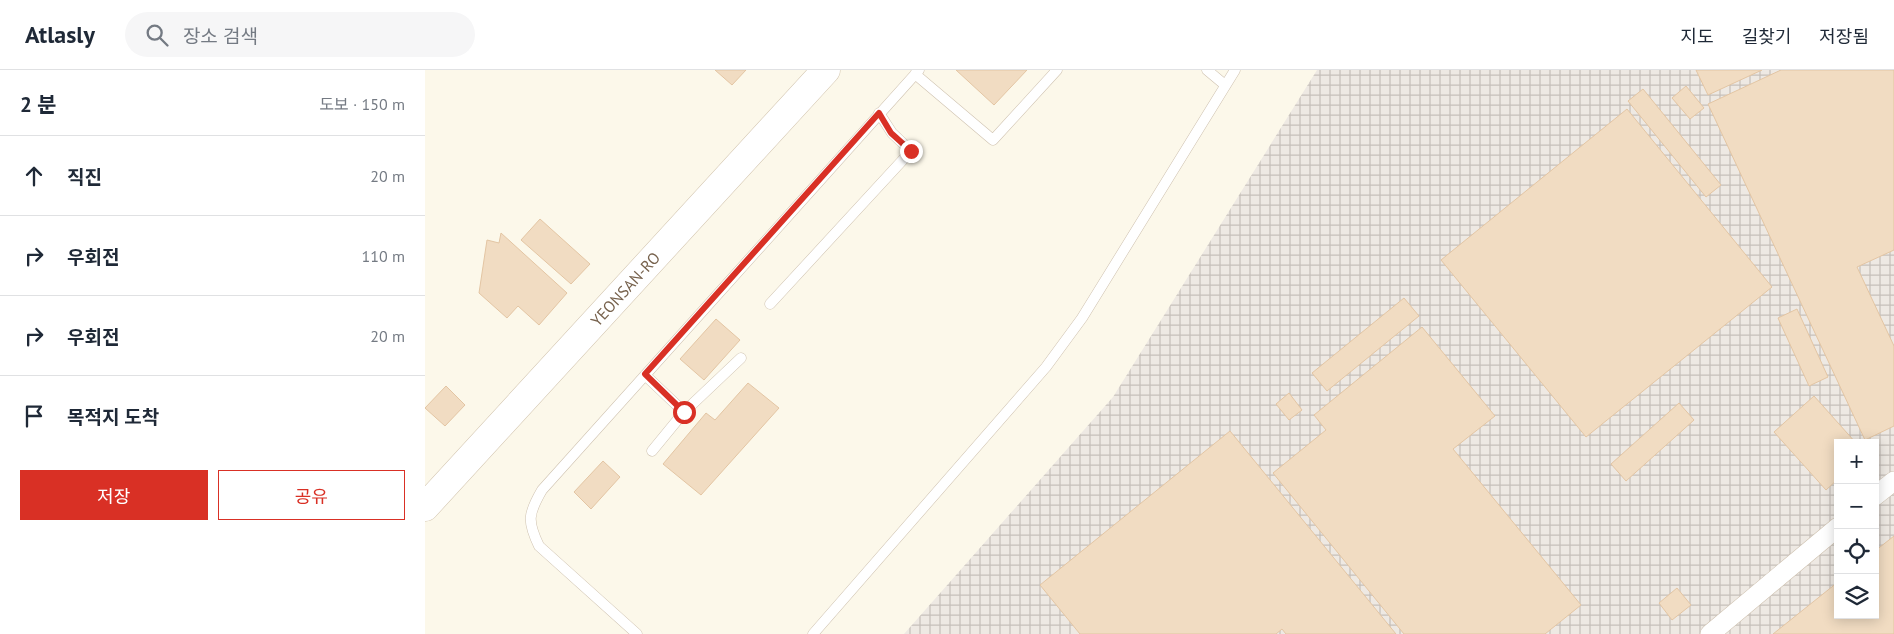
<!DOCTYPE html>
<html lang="ko">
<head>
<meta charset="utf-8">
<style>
  :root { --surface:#fff; --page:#f6f6f7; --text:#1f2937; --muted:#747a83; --line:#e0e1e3; --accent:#d93025 }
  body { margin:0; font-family:"PT Sans","Noto Sans KR",sans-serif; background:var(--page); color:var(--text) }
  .controls { position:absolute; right:15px; bottom:15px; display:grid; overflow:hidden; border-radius:0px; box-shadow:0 2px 12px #0003 }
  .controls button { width:45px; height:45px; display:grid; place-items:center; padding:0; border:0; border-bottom:1px solid var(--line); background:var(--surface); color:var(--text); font:25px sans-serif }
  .stop { position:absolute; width:15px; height:15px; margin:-11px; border:4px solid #d93025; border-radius:50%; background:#fff }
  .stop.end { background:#d93025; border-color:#fff; box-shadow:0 1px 5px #0008 }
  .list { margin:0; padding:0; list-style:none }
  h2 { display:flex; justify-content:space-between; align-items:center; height:65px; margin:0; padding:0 20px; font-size:21px }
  h2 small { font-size:16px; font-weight:400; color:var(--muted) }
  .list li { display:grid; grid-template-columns:32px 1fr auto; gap:15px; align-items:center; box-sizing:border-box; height:80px; padding:0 20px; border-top:1px solid var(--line) }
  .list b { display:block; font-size:19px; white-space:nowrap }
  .list em { font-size:16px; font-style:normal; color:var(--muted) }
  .actions { display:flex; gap:10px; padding:15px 20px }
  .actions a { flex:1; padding:11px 0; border:1px solid var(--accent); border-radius:0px; text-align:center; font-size:18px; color:var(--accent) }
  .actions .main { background:var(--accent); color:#fff }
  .icon { flex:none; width:28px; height:28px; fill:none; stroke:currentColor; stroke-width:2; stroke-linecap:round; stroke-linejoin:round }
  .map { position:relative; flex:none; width:1469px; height:564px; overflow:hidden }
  header { display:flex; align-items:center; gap:30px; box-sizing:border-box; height:70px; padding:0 25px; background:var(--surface); border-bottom:1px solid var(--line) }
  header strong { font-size:24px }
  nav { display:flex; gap:28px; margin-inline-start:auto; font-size:18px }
  .search { width:350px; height:45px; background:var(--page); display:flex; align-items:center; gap:12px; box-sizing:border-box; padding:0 18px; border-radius:28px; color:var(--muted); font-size:19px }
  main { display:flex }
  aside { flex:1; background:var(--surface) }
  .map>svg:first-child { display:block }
</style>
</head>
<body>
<header>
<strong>Atlasly</strong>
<div class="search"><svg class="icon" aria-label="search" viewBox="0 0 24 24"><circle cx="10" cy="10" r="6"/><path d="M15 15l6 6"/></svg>장소 검색</div>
<nav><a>지도</a><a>길찾기</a><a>저장됨</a></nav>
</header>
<main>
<aside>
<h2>2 분<small>도보 · 150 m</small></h2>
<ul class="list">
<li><svg class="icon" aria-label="ahead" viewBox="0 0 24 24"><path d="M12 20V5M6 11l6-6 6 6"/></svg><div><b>직진</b></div><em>20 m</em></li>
<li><svg class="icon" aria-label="right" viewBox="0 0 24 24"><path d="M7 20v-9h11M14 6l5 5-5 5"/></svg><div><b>우회전</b></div><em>110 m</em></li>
<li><svg class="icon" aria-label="right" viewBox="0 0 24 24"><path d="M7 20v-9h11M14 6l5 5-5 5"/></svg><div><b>우회전</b></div><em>20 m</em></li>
<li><svg class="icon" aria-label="arrive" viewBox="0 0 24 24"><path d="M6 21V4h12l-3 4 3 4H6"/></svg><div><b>목적지 도착</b></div></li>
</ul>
<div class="actions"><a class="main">저장</a><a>공유</a></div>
</aside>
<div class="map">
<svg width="1469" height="564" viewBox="0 0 1469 564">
  <defs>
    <pattern id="industrial-grid" width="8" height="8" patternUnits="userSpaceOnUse" patternTransform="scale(1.25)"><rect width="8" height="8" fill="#eee9e3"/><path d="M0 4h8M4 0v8" fill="none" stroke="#c6c0ba"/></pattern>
  </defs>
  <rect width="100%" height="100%" fill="#fcf8ea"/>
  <!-- industrial -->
  <path fill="url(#industrial-grid)" fill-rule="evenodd" d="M892 0H1469V564H479L688 327ZM1413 373H1450V545H1413Z"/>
  <!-- building -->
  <path fill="#f1dcc2" stroke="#e3c5a3" d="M290 0H321L307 15Z
    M531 0H602L569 35Z
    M1271 0H1337L1283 25Z
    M1356 0H1469V180L1432 197 1469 276V356L1440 370 1283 34Z
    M1261 16 1279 38 1265 49 1247 28Z
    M1218 19 1296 115 1281 127 1203 31Z
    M1202 39 1347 217 1161 367 1016 190Z
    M115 149 165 194 146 214 96 170Z
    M76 163 142 223 114 255 93 236 82 248 54 223 62 170 74 173Z
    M979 228 994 246 902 321 887 303Z
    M1372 239 1403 307 1384 316 1353 248Z
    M291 249 315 270 279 310 255 289Z
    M997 257 1070 346 1028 379 1156 535 1120 564H979L848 403 901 360 889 345Z
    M323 313 354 338 276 425 238 394 281 343 290 350Z
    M21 316 40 335 20 356 0 338Z
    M864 323 877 340 864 350 851 334Z
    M1389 326 1431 373H1413V409L1401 420 1349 362Z
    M1254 333 1269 350 1201 411 1186 394Z
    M805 361 971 564H861L857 559 851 564H655L615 515Z
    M178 391 195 407 166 439 149 422Z
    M1469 466V564H1348L1413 512V545H1450V481Z
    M1252 518 1266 535 1247 550 1234 533Z"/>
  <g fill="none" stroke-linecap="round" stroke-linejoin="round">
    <defs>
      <path id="lane" d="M782 0 800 15
        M490 4 568 70 632 0
        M345 234 486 81 467 63 454 43
        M220 305 259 342
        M227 381 259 342 316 288
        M212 564 114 476C102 451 103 444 117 420L494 0
        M388 564 621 297 657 248 810 0"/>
      <path id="street" d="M1450 426 1469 411
        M1285 564 1413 457"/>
      <g id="secondary">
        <path id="s1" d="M0 437 401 0"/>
      </g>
    </defs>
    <!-- lane casing -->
    <use href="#lane" stroke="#cec1af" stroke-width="11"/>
    <!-- street casing -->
    <use href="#street" stroke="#cec1af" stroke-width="20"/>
    <!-- secondary casing -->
    <use href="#secondary" stroke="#d1c3ad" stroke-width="29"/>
    <!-- lane -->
    <use href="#lane" stroke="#fff" stroke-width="10"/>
    <!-- street -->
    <use href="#street" stroke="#fff" stroke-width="19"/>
    <!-- secondary -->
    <use href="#secondary" stroke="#fff" stroke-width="28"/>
  </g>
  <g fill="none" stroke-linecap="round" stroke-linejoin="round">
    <!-- route -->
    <path stroke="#d93025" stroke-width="6" d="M259 342 220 304 454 43 466 63 486 81"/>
  </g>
  <g text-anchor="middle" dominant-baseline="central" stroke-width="5" stroke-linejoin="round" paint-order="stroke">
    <!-- street labels -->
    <g font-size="16" fill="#77624d" stroke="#fffbf1">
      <text stroke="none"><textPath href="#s1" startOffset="296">YEONSAN-RO</textPath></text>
    </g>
  </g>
</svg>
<div class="controls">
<button>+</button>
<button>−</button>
<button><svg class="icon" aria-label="locate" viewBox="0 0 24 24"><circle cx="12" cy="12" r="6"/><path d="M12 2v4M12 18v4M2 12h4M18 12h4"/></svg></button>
<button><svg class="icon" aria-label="layers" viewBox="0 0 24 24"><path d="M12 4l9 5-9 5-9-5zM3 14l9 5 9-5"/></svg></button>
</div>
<div class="stop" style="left:259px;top:342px"></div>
<div class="stop end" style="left:486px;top:81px"></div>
</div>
</main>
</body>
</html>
